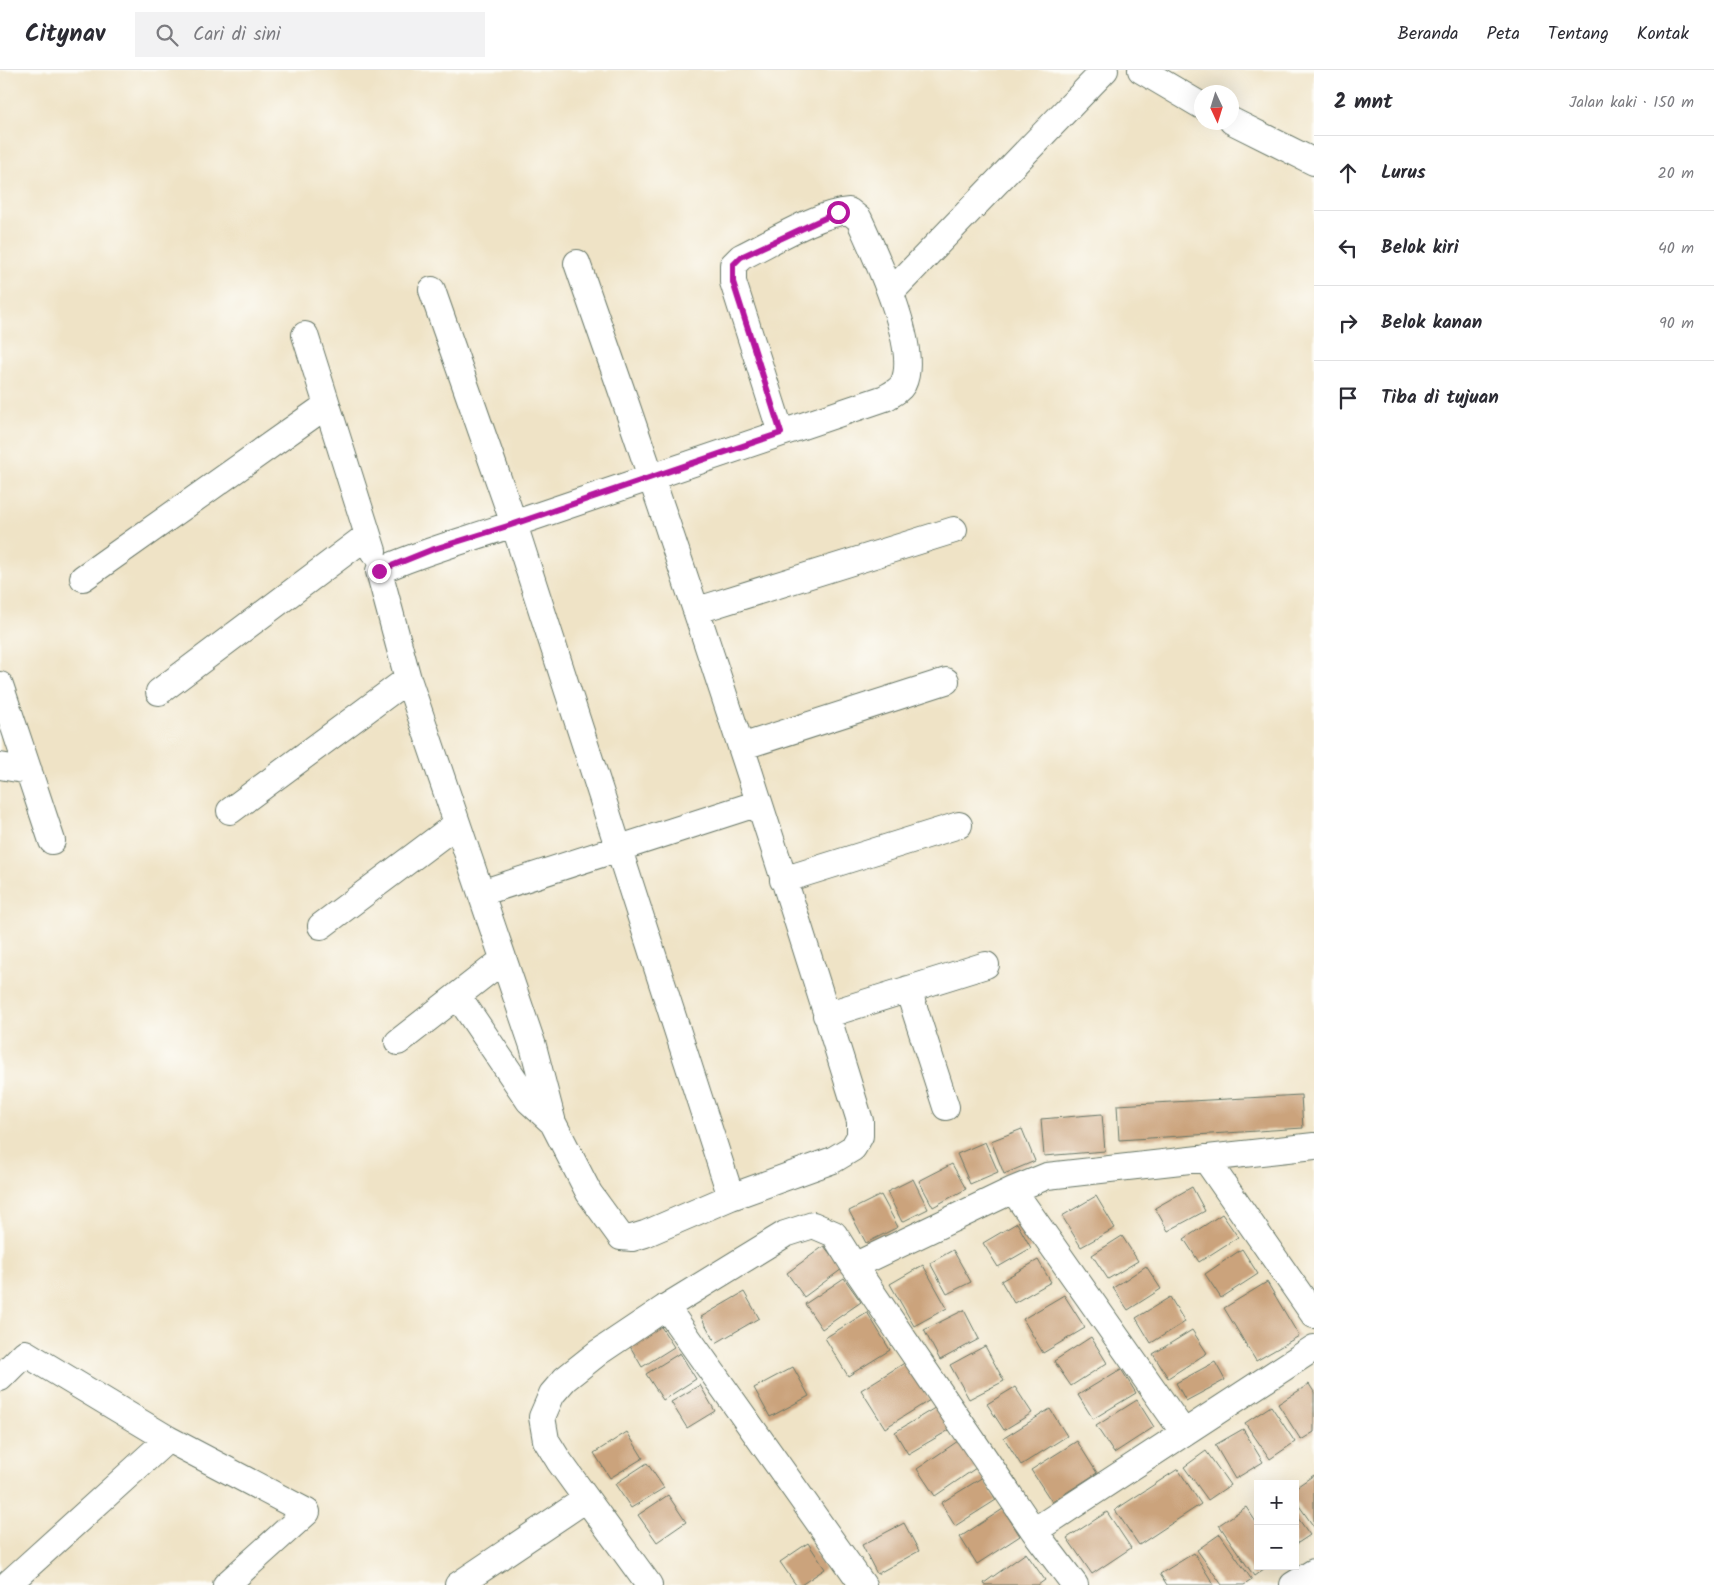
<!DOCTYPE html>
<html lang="id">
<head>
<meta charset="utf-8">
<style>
  :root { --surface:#fff; --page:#f2f2f3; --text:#2b2b33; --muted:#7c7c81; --line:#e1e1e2 }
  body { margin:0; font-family:Kalam,sans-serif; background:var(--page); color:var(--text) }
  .controls { position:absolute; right:15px; bottom:15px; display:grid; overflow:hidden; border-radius:0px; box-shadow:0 5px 20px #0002 }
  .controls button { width:45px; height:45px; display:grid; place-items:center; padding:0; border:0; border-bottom:1px solid var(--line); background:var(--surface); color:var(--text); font:25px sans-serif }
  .compass { position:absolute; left:1194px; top:15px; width:45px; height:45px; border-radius:50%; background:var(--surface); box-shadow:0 5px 20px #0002; rotate:176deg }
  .stop { position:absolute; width:15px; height:15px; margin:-11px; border:4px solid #b5179e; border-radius:50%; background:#fff }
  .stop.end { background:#b5179e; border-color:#fff; box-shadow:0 1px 5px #0008 }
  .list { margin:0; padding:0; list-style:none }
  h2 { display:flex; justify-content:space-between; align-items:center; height:65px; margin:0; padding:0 20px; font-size:21px }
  h2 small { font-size:16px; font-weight:400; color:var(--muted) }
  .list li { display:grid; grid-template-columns:32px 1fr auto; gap:15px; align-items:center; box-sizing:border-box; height:75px; padding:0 20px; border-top:1px solid var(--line) }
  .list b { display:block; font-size:19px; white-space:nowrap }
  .list em { font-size:16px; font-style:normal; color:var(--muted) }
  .icon { flex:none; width:28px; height:28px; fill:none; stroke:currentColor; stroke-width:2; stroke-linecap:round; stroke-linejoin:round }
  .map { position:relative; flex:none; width:1314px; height:1515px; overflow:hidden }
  header { display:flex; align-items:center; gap:30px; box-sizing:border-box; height:70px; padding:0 25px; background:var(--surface); border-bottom:1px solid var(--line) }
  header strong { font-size:24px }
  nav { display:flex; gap:28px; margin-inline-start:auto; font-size:18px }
  .search { width:350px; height:45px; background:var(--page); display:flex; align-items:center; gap:12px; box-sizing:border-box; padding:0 18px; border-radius:0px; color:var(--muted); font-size:19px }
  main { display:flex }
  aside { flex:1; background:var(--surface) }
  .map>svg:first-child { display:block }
</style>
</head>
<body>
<header>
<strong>Citynav</strong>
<div class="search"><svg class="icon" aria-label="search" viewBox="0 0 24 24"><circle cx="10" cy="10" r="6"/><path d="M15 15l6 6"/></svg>Cari di sini</div>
<nav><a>Beranda</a><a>Peta</a><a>Tentang</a><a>Kontak</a></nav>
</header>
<main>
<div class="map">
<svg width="1314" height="1515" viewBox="0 0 1314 1515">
  <rect width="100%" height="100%" fill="#fdfcf7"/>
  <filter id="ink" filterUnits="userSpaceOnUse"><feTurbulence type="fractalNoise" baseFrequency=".02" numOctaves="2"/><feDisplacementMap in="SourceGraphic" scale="10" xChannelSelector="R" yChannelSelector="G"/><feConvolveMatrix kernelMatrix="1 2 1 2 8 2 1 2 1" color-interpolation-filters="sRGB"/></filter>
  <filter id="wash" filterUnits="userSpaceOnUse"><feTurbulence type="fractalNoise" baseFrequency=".0096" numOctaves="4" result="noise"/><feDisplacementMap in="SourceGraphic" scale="20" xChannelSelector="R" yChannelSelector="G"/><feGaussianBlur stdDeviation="1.12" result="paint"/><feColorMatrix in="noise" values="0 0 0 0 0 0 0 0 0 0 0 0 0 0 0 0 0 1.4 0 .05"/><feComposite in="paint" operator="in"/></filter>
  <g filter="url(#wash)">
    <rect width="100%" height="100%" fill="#efe3c6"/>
    <g id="blocks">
      <!-- building -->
      <path fill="#cba37b" d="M1301 1025 1303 1058 1119 1070 1117 1035Z
        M1102 1044 1105 1081 1044 1086 1041 1049Z
        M1022 1059 1035 1091 1004 1104 991 1071Z
        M985 1072 998 1102 970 1114 957 1084Z
        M952 1094 966 1119 933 1137 919 1111Z
        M913 1109 928 1139 902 1152 887 1122Z
        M1192 1117 1205 1141 1168 1161 1155 1138Z
        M881 1125 898 1157 866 1173 849 1141Z
        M1096 1126 1115 1158 1081 1177 1062 1146Z
        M1222 1144 1238 1167 1199 1192 1184 1169Z
        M1017 1153 1031 1178 998 1197 983 1173Z
        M1122 1166 1138 1191 1108 1209 1092 1185Z
        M824 1176 842 1199 804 1227 787 1203Z
        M1242 1179 1258 1204 1221 1228 1205 1204Z
        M953 1180 971 1212 947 1224 930 1193Z
        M1038 1190 1051 1212 1014 1233 1001 1211Z
        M923 1195 947 1238 914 1256 890 1214Z
        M1146 1196 1161 1219 1128 1240 1113 1218Z
        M844 1208 861 1232 822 1259 805 1234Z
        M1267 1212 1299 1266 1256 1291 1224 1238Z
        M744 1222 759 1248 716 1273 701 1247Z
        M1064 1225 1085 1258 1043 1283 1023 1249Z
        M1170 1227 1185 1252 1151 1273 1136 1248Z
        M964 1240 979 1269 940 1290 924 1260Z
        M867 1242 890 1280 848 1306 825 1268Z
        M658 1252 674 1277 642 1297 627 1271Z
        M1192 1260 1207 1283 1168 1308 1153 1284Z
        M1091 1267 1107 1293 1071 1316 1054 1291Z
        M985 1276 1004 1311 969 1329 950 1295Z
        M680 1283 696 1309 663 1330 646 1304Z
        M906 1292 930 1330 885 1358 861 1320Z
        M1215 1292 1225 1310 1186 1331 1176 1313Z
        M793 1297 809 1326 770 1347 754 1318Z
        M1121 1299 1136 1323 1093 1349 1078 1325Z
        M1309 1314 1314 1322V1362L1301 1370 1278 1334Z
        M700 1315 715 1341 687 1358 671 1332Z
        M1015 1317 1032 1343 1004 1360 987 1334Z
        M1137 1330 1154 1357 1114 1383 1096 1356Z
        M938 1336 951 1359 908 1384 895 1362Z
        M1271 1336 1295 1372 1270 1389 1245 1353Z
        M1050 1339 1067 1366 1021 1395 1004 1368Z
        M1243 1359 1263 1392 1235 1409 1215 1375Z
        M627 1362 643 1388 610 1408 594 1383Z
        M958 1371 976 1398 935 1426 917 1399Z
        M1077 1371 1097 1403 1052 1432 1031 1400Z
        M1206 1381 1230 1415 1208 1430 1184 1397Z
        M647 1393 664 1418 631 1438 615 1414Z
        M1178 1399 1201 1434 1139 1475 1115 1440Z
        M1314 1405V1457L1295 1430V1418Z
        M983 1407 996 1430 955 1456 941 1433Z
        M668 1425 686 1452 657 1472 638 1445Z
        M1246 1437 1258 1455V1496H1268L1254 1506 1219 1455Z
        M1003 1439 1020 1466 977 1494 960 1467Z
        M1107 1442 1131 1478 1092 1504 1067 1468Z
        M1295 1444 1310 1465 1295 1475Z
        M904 1453 919 1481 877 1504 862 1475Z
        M1220 1464 1252 1510 1244 1515H1222L1197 1480Z
        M808 1473 825 1499 801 1515H796L780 1492Z
        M1026 1483 1045 1510 1038 1515H985L984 1513Z
        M1194 1483 1214 1515H1167L1160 1504Z"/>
    </g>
  </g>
  <g filter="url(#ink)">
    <use href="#blocks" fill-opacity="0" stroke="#687767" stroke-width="1"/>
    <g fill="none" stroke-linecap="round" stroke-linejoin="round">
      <defs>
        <path id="street" d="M1141 0 1202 36
          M1232 51 1314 92
          M577 193C677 477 771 763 860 1051V1066L853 1078 833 1090 731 1127 645 1164 632 1168 621 1167 589 1123 553 1053 533 976 408 609 379 501C425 480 474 468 522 451 643 409 764 368 885 328 892 324 899 321 903 314 921 279 874 183 859 149L849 141C818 143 770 173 741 187L733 195V212L781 363
          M432 220 514 454 731 1127
          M891 222 1105 0
          M305 265 373 481
          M83 508 327 335
          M698 540 954 460
          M0 615 52 771
          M159 622 368 465
          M741 677 946 611
          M0 696 29 701
          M230 741 408 609
          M783 810 959 755
          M481 823 759 733
          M321 856 457 754
          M908 919 946 1037
          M458 926 529 1031 553 1053
          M826 945 986 895
          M398 972 503 890
          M1205 1088 1314 1245
          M1013 1120 1184 1363
          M854 1196 1013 1120 1047 1106 1314 1076
          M666 1237 863 1515
          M0 1308 25 1283 168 1369 307 1442 226 1515
          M1034 1461 1314 1278
          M7 1515 168 1369
          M458 1515 586 1429
          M649 1515 559 1391 546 1370 542 1347 552 1324 565 1309 599 1282 666 1237 785 1164 813 1155 834 1164 854 1196 1034 1461 1075 1515
          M1293 1515 1314 1502"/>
      </defs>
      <!-- street casing -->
      <use href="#street" stroke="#687767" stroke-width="28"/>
      <!-- street -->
      <use href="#street" stroke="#fff" stroke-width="26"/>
    </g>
  </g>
  <g fill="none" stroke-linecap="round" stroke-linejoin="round" filter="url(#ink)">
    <!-- route -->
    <path stroke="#b5179e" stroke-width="6" d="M379 501 431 480 514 454 781 363 733 212V195L741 187 838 142"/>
  </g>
</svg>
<div class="controls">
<button>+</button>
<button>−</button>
</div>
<svg class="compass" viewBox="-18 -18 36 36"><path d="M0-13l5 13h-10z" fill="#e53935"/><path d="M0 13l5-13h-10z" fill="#7c7c81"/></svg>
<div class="stop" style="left:838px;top:142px"></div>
<div class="stop end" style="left:379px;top:501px"></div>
</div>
<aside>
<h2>2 mnt<small>Jalan kaki · 150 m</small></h2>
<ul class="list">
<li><svg class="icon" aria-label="ahead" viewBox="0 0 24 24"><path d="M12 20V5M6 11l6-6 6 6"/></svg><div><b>Lurus</b></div><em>20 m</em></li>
<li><svg class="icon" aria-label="left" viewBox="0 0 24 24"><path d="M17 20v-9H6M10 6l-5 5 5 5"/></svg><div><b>Belok kiri</b></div><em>40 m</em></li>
<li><svg class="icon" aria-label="right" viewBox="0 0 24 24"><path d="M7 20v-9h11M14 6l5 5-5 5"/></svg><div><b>Belok kanan</b></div><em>90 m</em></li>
<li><svg class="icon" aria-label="arrive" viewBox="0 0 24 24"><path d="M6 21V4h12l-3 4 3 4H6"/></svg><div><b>Tiba di tujuan</b></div></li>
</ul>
</aside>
</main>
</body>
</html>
